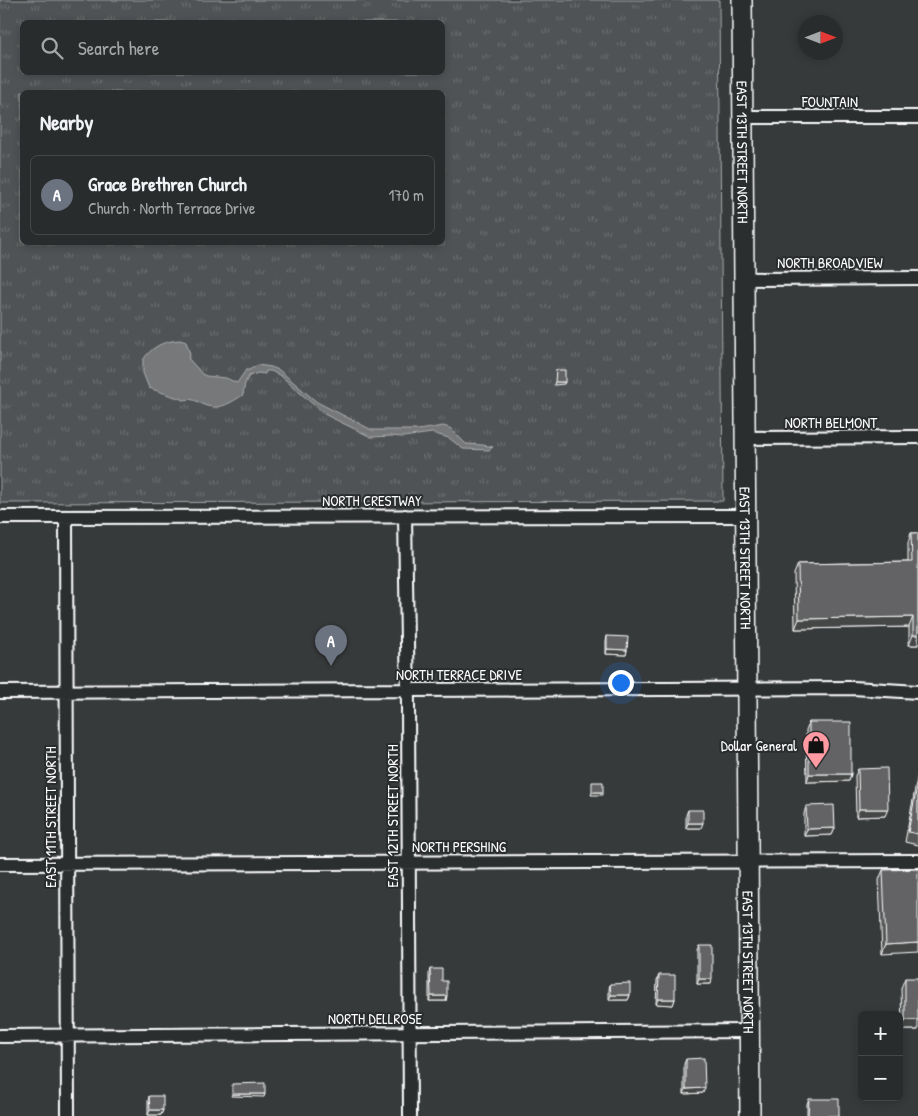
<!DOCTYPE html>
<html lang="en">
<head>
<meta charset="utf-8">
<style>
  :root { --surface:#292c2c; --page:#313434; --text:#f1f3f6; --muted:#a5a7a9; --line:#454848; --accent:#8abfa5 }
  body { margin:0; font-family:"Patrick Hand",sans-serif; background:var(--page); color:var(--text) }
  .controls { position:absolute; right:15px; bottom:15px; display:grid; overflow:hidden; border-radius:8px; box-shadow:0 2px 8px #0003 }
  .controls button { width:45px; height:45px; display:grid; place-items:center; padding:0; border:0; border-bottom:1px solid var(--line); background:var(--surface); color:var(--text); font:25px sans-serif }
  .compass { position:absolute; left:798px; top:15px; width:45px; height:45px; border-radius:50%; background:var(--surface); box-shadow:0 2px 8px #0003; rotate:90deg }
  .you { position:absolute; left:620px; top:682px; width:18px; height:18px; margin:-12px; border:4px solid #fff; border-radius:50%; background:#1a73e8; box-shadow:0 0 0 8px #1a73e833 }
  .badge { display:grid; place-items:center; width:32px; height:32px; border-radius:50%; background:var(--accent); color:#fff; font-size:16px; font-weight:700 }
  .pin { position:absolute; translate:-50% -41px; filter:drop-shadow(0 1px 2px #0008) }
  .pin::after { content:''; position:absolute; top:26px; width:18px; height:15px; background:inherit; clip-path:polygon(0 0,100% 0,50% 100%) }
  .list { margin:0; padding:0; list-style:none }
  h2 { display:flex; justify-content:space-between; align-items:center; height:65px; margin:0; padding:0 20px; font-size:21px }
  h2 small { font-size:16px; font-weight:400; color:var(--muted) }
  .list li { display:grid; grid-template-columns:32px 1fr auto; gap:15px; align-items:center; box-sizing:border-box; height:80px; margin:0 10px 10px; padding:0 10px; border:1px solid var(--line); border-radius:8px }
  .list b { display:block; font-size:19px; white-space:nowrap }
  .list p { margin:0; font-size:16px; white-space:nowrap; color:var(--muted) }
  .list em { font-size:16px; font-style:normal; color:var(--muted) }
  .icon { flex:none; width:28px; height:28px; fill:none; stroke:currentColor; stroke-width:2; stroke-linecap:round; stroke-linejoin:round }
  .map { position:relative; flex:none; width:918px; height:1116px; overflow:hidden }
  .search { position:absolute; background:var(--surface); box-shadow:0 2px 8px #0003; left:20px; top:20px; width:425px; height:55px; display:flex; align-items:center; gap:12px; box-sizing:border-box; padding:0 18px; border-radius:8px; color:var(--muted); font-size:19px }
  .panel { position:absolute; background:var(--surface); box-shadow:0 2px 8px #0003; left:20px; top:90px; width:425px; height:155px; border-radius:8px }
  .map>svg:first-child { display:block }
</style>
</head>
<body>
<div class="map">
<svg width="918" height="1116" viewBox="0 0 918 1116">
  <defs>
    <pattern id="grass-tufts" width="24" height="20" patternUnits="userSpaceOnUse" patternTransform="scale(1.25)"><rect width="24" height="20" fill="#505354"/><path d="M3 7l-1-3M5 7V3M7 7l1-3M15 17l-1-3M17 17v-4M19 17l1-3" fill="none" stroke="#6a6d6e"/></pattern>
  </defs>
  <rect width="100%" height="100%" fill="#373a3b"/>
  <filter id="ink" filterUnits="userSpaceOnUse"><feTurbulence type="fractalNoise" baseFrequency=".02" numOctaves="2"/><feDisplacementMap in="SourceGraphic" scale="10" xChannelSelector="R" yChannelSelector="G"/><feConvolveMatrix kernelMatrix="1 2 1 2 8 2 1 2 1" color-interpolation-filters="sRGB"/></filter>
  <g filter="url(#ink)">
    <!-- grass -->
    <path fill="url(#grass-tufts)" stroke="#a8a9aa" fill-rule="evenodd" d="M0 0H719L723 501 0 503ZM22 22H442V72H22ZM22 92H442V242H22Z"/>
    <!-- water -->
    <path fill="#767879" stroke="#adaeaf" d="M180 340 186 342 190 354 188 358 202 374 206 376 226 378 237 383 246 370H249L258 365 271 367 279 370 317 402 372 430H418L443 426 450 428 466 444 483 445 493 447 489 450 463 449 449 438 432 433 403 437 391 436 371 437 324 414 281 376 271 371H266L265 374 258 373 249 376 245 383 243 395C230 403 219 411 204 405 197 401 192 398 184 400L149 388 143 373V360C152 346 164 341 180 340Z"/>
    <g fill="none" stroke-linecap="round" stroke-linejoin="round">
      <defs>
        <path id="minor" d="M742 117H918
          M743 279 918 278
          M744 438 918 437
          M405 516 408 705 410 1116
          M0 517 745 516
          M66 517 68 1116
          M0 692 853 688 918 692
          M0 864 918 861
          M0 1036 750 1031"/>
        <g id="secondary">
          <path id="s1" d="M742 0 750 1116"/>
        </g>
      </defs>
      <!-- minor casing -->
      <use href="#minor" stroke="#fff" stroke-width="16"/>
      <!-- secondary casing -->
      <use href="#secondary" stroke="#fff" stroke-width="22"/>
      <!-- minor -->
      <use href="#minor" stroke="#2a2d2e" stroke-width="12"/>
      <!-- secondary -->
      <use href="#secondary" stroke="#2a2d2e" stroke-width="19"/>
    </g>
    <!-- wall -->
    <path fill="#555657" stroke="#fff" d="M911 533H918V645H909V627L795 629 794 574 798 564 908 562V543Z
      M607 636 627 650 626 655 606 654V641Z
      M809 722 851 774 849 781 807 782 806 730Z
      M858 769 885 816 856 817 855 776Z
      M918 773V845L905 842Z
      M806 806 835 828 832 835 804 836V814Z
      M688 810 701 828H686V815Z
      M918 869 882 954 879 880 883 870Z
      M699 945 711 984H697V950Z
      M430 969 442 981 446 1001H429V973Z
      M659 975 675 999 673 1005 656 1004 657 980Z
      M905 978 918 1030H902L901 988Z
      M610 984 630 995 628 1000H609V989Z
      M686 1059 703 1093 684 1094V1064Z
      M149 1096 163 1110 161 1115H148V1101Z
      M809 1099 839 1116H807V1104Z"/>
    <!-- shaded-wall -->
    <path fill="#454647" stroke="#fff" d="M555 382H565L564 384 554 385Z
      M913 617 909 627 795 629 799 619Z
      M913 635H918V645H909Z
      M607 649 627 650 626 655 606 654Z
      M809 774H851L849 781 807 782Z
      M592 792H603V795H591Z
      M859 809H888L885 816 856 817Z
      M688 823H703L701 828H686Z
      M835 828 832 835 804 836 807 829Z
      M918 942V952L882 954 886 944Z
      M699 979H712L711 984H697Z
      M611 995H630L628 1000H609Z
      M431 996H447L446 1001H429Z
      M658 999H675L673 1005 656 1004Z
      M905 1020H918V1030H902Z
      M705 1088 703 1093 684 1094 686 1089Z
      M232 1094H265L264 1097 231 1096Z
      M150 1110H163L161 1115H148Z"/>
    <!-- building -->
    <path fill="#636465" stroke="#fff" d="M556 370H565V382H555Z
      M911 533H918V635H913V617L799 619 798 564 912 562Z
      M607 636 628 637 627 650 607 649Z
      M809 722H851V774H809Z
      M887 768 888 809H859L858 769Z
      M592 782H603V792H592Z
      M918 782V834L908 832Z
      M834 805 835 828 807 829 806 806Z
      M688 810H703V823H688Z
      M918 869V942L886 944 883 870Z
      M699 945H712V979H699Z
      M430 969H442V981H447V996H431Z
      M659 975H675V999H658Z
      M905 978H918V1020H905Z
      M630 983V995H611L610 984Z
      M704 1058 705 1088 686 1089V1059Z
      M265 1083V1094H232V1084Z
      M149 1096H163V1110H150Z
      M809 1099H839V1116H808Z"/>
  </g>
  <!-- icons -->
  <defs>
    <symbol id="shop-pin" viewBox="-11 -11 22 30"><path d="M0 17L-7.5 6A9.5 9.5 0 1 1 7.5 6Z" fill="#ff9aa2" stroke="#2a2d2e"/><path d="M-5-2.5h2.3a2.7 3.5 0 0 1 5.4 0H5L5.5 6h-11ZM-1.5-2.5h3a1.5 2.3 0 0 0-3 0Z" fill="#111"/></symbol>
  </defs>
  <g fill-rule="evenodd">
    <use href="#shop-pin" x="800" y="729" width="32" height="43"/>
  </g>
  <g text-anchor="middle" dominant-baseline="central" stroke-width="4" stroke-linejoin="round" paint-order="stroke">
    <!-- street labels -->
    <g font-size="15" fill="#fff" stroke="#2a2d2e">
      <text x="830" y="101">FOUNTAIN</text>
      <text stroke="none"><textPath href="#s1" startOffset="152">EAST 13TH STREET NORTH</textPath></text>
      <text x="830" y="262">NORTH BROADVIEW</text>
      <text x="831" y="422">NORTH BELMONT</text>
      <text x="372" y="500">NORTH CRESTWAY</text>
      <text stroke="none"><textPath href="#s1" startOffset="558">EAST 13TH STREET NORTH</textPath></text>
      <text x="459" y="674">NORTH TERRACE DRIVE</text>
      <text transform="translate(392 816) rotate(-90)">EAST 12TH STREET NORTH</text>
      <text transform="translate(50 817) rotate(-90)">EAST 11TH STREET NORTH</text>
      <text x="459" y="846">NORTH PERSHING</text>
      <text stroke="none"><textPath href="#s1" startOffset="962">EAST 13TH STREET NORTH</textPath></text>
      <text x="375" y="1018">NORTH DELLROSE</text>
    </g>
    <!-- poi labels -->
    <g font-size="15" fill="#fff" stroke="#2a2d2e" text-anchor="end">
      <text x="797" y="745">Dollar General</text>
    </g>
  </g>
</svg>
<div class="controls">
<button>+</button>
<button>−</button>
</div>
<svg class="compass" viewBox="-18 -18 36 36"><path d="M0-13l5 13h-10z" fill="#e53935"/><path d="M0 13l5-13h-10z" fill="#a5a7a9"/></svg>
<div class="you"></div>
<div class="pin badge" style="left:331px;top:666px;background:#6b7280">A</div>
<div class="search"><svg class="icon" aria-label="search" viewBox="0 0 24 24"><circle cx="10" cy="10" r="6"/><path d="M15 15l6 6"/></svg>Search here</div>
<section class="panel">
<h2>Nearby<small></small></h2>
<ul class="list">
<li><span class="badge" style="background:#6b7280">A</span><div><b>Grace Brethren Church</b><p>Church · North Terrace Drive</p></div><em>170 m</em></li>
</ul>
</section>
</div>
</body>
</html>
